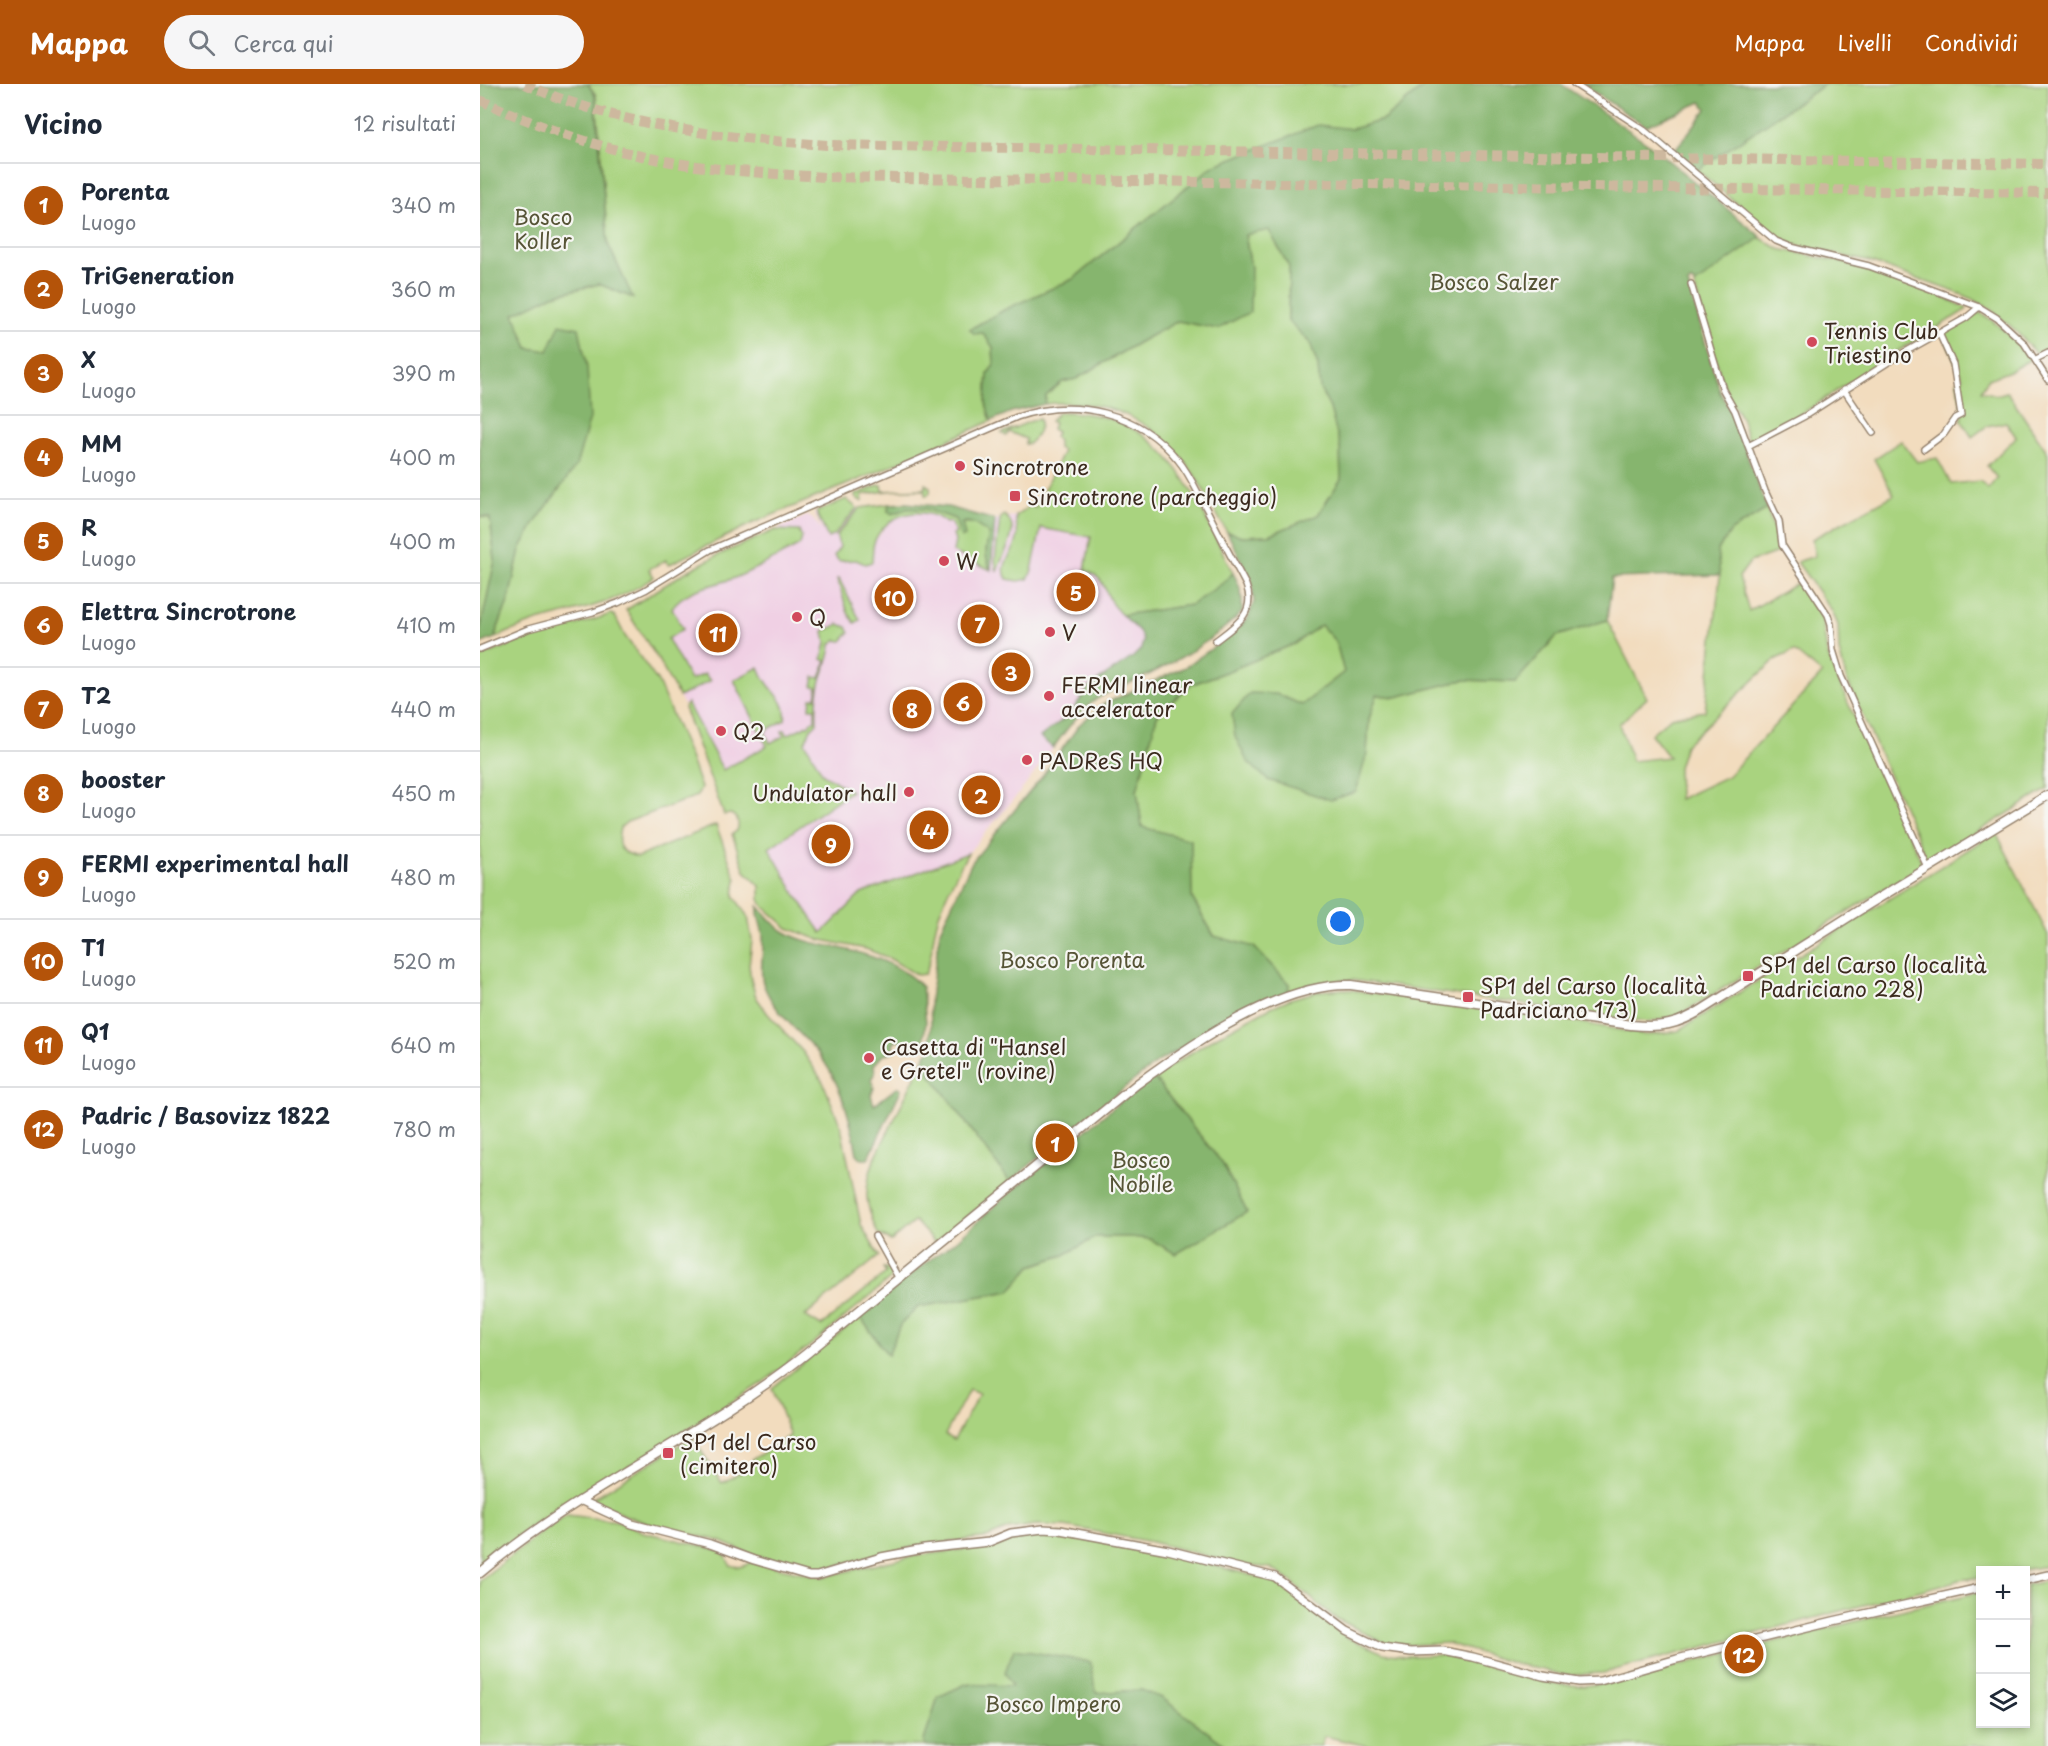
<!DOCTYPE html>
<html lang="it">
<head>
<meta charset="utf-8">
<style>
  :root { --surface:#fff; --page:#f6f6f7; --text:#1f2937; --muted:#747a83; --line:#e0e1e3; --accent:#b45309 }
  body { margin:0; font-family:"Playpen Sans",sans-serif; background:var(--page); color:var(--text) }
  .controls { position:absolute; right:18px; bottom:18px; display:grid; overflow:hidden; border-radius:0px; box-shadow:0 3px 9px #0003 }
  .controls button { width:54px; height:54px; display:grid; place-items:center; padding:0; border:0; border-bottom:2px solid var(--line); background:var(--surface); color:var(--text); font:30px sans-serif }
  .you { position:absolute; left:861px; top:838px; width:21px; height:21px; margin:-15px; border:4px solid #fff; border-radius:50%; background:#1a73e8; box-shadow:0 0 0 9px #1a73e833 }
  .badge { display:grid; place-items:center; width:39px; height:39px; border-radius:50%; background:var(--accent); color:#fff; font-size:20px; font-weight:700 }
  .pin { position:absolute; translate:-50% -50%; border:3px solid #fff; box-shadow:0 2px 6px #0006 }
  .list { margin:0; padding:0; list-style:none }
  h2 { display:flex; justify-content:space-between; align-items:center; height:78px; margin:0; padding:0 24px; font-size:26px }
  h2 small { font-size:20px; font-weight:400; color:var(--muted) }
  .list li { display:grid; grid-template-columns:39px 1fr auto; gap:18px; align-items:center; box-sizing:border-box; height:84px; padding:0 24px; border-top:2px solid var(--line) }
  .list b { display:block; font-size:22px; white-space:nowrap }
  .list p { margin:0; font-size:20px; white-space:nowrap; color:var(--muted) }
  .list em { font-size:20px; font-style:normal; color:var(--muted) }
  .icon { flex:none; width:33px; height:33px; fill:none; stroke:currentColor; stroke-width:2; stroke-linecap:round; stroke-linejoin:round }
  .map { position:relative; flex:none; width:1568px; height:1662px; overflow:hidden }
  header { display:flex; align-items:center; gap:36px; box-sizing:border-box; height:84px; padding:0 30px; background:var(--accent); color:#fff }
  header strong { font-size:28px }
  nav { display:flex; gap:33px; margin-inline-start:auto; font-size:21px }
  .search { width:420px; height:54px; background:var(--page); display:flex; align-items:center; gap:15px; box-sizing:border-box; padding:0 21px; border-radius:33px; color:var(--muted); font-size:22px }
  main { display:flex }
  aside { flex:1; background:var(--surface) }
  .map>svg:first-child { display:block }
</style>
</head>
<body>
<header>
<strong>Mappa</strong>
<div class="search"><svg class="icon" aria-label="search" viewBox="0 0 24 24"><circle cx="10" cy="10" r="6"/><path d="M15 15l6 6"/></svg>Cerca qui</div>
<nav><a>Mappa</a><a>Livelli</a><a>Condividi</a></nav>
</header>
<main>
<aside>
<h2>Vicino<small>12 risultati</small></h2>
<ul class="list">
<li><span class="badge">1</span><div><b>Porenta</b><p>Luogo</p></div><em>340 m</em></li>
<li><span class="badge">2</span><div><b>TriGeneration</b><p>Luogo</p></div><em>360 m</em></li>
<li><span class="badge">3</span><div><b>X</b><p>Luogo</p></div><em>390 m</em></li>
<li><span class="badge">4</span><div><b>MM</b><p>Luogo</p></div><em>400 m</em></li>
<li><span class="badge">5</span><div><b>R</b><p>Luogo</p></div><em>400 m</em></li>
<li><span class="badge">6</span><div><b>Elettra Sincrotrone</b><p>Luogo</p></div><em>410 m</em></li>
<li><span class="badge">7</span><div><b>T2</b><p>Luogo</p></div><em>440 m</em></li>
<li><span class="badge">8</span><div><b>booster</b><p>Luogo</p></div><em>450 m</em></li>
<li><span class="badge">9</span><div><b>FERMI experimental hall</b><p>Luogo</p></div><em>480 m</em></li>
<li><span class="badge">10</span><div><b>T1</b><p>Luogo</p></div><em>520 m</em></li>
<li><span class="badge">11</span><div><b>Q1</b><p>Luogo</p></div><em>640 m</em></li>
<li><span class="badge">12</span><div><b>Padric / Basovizz 1822</b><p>Luogo</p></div><em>780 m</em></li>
</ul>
</aside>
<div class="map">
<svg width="1568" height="1662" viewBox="0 0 1568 1662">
  <rect width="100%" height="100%" fill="#f6f6f2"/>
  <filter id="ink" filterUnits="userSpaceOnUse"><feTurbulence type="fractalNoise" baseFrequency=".0167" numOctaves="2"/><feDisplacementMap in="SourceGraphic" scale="12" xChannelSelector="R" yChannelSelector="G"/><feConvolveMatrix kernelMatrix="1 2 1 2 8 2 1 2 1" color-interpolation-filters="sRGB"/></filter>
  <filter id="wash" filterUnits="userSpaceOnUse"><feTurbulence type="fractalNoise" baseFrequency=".008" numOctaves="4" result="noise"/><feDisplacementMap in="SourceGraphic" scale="24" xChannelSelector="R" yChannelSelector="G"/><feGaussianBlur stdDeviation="1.35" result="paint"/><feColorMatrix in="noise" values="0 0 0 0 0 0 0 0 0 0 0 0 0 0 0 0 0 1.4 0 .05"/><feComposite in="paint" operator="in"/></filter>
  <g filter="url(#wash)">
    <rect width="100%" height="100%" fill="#f2dcbe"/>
    <!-- built -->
    <path fill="#f0d0e4" d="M377 424H380L356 452 376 476 382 478 393 475V460L407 440 415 434 427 430 441 429 457 432 466 439 470 437 476 449 473 468 511 485 515 436 520 435 515 476 518 486 531 457V439L528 433 536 432 538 450 537 458 529 471 552 486 561 444 611 453 605 486 619 493 628 507 633 520 659 547 663 557 661 565 654 573 610 602 589 631 561 653 573 664 544 703 488 769 381 810 342 850 316 811 289 764 370 707 343 690 325 658 331 645 243 686 207 620 204 621 199 613 229 597H210L187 554 203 545 192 524 198 516 221 504 259 492 308 446H295L329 431 328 433 332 434 342 446 334 429 336 428 349 454Z"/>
    <!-- green -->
    <path fill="#a9d37f" stroke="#727e4e" stroke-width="1.5" fill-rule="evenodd" d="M108 0H904L916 2 919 0H947L903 36 872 45 838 42 733 82 593 195 526 225 490 245 503 249 513 263 514 280 508 290 506 319 511 337 390 391 273 439 188 481 186 476 169 485 174 493C137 519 103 525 61 536 46 540 32 547 17 553L15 552 29 515 40 465 55 439 68 267 48 264 33 230 73 211 119 200 152 213 128 160 116 11Z
      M1345 0H1568V265L1557 271 1535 246 1509 224 1486 212 1390 178 1311 160 1295 151 1217 86Z
      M789 146 809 183 808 236 830 259 838 282 840 305 850 324 860 361 861 396 838 431 789 451 762 452 747 448C736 430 727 410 715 392 680 338 628 313 565 320L566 312 582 298 596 295 663 256 698 237 738 245 771 184 765 150Z
      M1279 153 1299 165 1361 178 1400 190 1459 211 1487 224 1486 226 1408 273 1323 329 1268 356 1261 333 1245 307 1214 201Z
      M1499 228C1520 240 1536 257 1551 275L1530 287 1508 295 1501 307 1517 311 1527 308 1568 369V705L1448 778 1366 594 1359 567 1358 541 1352 527 1317 478 1335 472 1332 455 1414 411 1394 375 1421 357 1437 378 1457 374 1471 400 1500 397 1508 405 1517 394 1507 382 1536 353 1526 338 1507 342 1492 353 1481 336 1483 331 1477 298 1483 295 1463 250Z
      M584 328C689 329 713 411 753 489L743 499 711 521 642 531C639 528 635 524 632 520 623 503 625 494 605 486L611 453 561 444 552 486 548 495 539 497 527 495C518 480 535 469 537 455 539 447 535 440 536 432L550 422 555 424 583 367 578 364V357L574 352 577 348 572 345 574 339 570 337 578 329Z
      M559 334C563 342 555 356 548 360H545L546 355 529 348 526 352 522 349Z
      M445 400 450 403V409L447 412H445V406C423 405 401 407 382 411L383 417H381L375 413V411L399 401H402L403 407 445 405Z
      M366 415 377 424 354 451 348 454 336 428Z
      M409 420 408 427C416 428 420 426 427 425 444 421 460 430 475 435L480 446 481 439H493L510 450C505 463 504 473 511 486L473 468 475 457 473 451 476 449 470 438 466 439C443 419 404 430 394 459 392 465 393 472 392 478L385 480 376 476 359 477 354 472 360 463 356 452 380 424Z
      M1287 425 1301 467 1270 478 1259 493 1269 527 1318 499 1342 533 1347 569 1368 619 1443 781 1198 932 1169 938 872 896C849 896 829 899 808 908L809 900 774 863 735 853 712 814 711 756 662 743 657 706 677 632 710 601 751 586 814 560 841 541 856 558 864 588 822 621 796 610 887 669 889 635 897 611 916 613 983 596 1035 598 1077 552 1127 536 1167 614 1139 640 1152 677 1189 673 1171 650 1191 633 1225 627 1240 492 1237 467 1251 447ZM1314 567 1342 590 1248 692 1199 715 1198 683 1205 661 1296 575Z
      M524 431C544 445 521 471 517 488L515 476 520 435Z
      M0 433 10 434 15 476 0 547Z
      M295 446 319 447 322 453 320 461C299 472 279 484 257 493 236 502 206 503 192 524L203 545 188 555 210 596 225 590 230 597 199 613 176 572 146 526 204 489 236 472Z
      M357 495H359L380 536 375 539 368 529Z
      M131 530 135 532 145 552 178 598 210 673 221 704 217 712 147 738 140 744C136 763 139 768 158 773L236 741 256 795 254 812 268 833 272 856 269 881 271 896 276 913 288 930 323 968 343 998 361 1043 381 1141 399 1172 325 1232 341 1242 406 1189 403 1184H407L411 1188V1194L345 1250 282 1299 143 1386 55 1439 0 1482V573L53 552 107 538Z
      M359 540 367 543 370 548 362 557 356 556 351 560C351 573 344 584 341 596 337 610 336 625 337 639L331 645 325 658 343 690 371 707 289 764 316 811 342 849 381 810 488 769C476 790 465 811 458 834 452 852 453 874 445 890L437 891 409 874 386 865 337 855 308 844 284 823 280 816V802L265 787 252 750C261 746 260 735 251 730L244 731 204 624 207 619 243 686 287 662 254 596 279 583C281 588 283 593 286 597 294 610 308 618 305 636L283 648H285L290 659 304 652 302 647 305 646 307 651 330 640V638L335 637V624H330L331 614H336L338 603 332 602 334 593 340 594 346 577 342 575 346 559 344 547Z
      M1516 748 1568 851V1482L1540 1486H1500V1493L1480 1496 1123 1589 1084 1591 1032 1579 967 1559 929 1561 904 1559 854 1533 808 1495 791 1484 763 1481 672 1458 585 1442 556 1441 528 1445 509 1453 438 1462 392 1472 334 1488 327 1483 277 1473 240 1457 172 1441 142 1430 112 1415 212 1353 242 1399 267 1385 273 1375 310 1352 292 1304 380 1233 408 1271 420 1241 438 1223 530 1207 551 1182 584 1171 616 1153H652L670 1155 696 1170 767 1128 742 1079 673 993 736 953 789 924 810 915 839 907 864 905 1081 935 1166 951 1198 947ZM489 1306 499 1310 474 1356 465 1351Z
      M442 979 530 1098 455 1159 435 1137 411 1157 398 1150C385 1120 383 1108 394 1076Z
      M87 1431 138 1437 163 1448 243 1467 250 1481C259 1484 264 1483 271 1478L343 1493 428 1473 494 1464 544 1452 581 1450 677 1467 794 1497 812 1509 866 1553 903 1569 925 1572 963 1571 1075 1600 1103 1602 1128 1599 1405 1530 1500 1508V1640H1546V1501L1568 1497V1662H887L844 1652 841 1662H746L682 1614 661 1606 616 1609 486 1600 458 1613 444 1657 445 1662H0V1496L69 1442Z"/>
    <!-- forest -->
    <path fill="#86b56e" stroke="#607046" stroke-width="1.5" d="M0 0H108L115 11 128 160 153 214 119 200 73 211 34 230 48 264 68 267 80 240 99 244 107 283 110 334 96 382 55 439 40 465 29 515 15 551 17 553 0 560V547L15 476 10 434 0 432Z
      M947 0H1081L1166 58 1281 153 1214 201 1212 197 1208 200 1240 308 1252 330 1287 425 1251 447 1237 467 1240 491 1132 494 1127 536 1077 552 1035 598 983 596 916 613 897 611 889 635 887 669 876 708 851 716 788 696 767 677 755 652 752 630 770 609 796 610 822 621 864 588 856 558 841 541 814 560 751 586 710 601 677 632 657 706 662 743 711 756 712 814 734 852 774 863 809 900 808 908 787 916 736 944 679 977 590 1046 530 1098 442 979 447 969 450 967 452 959 450 957 451 941 450 916 460 846 492 778 562 693 600 640 624 620 705 583 754 549 768 534 774 518 772 498 747 448 762 452 789 451 838 431 861 395 860 361 850 324 840 305 838 282 830 259 808 236 809 183 789 146 765 151 771 184 770 228 738 245 698 237 663 256 596 295 582 298 566 312 565 320 531 328 511 337 506 319 508 290 514 280 513 263 503 249 494 250 490 245 526 225 593 195 733 82 838 41 872 45 903 36Z
      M1101 0H1345L1217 86 1194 67 1227 25 1221 18 1166 42Z
      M426 419 468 423 515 436 511 486C504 473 506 463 509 450 500 444 493 436 482 439L485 452 481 454 475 435 446 425H427L412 430 408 427 409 420Z
      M753 489C761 503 763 513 762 528 737 553 706 572 674 588 655 598 624 607 609 621 595 633 584 649 573 664L560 653 589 631 610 602 653 573 661 565 663 557 659 547 642 531 711 521 743 499Z
      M278 822C286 831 294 842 305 848 324 859 346 861 368 866 394 872 424 883 442 903L446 938 443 964C433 963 426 958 417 956L413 960 414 967 402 972 394 981 395 989 391 995 394 1004 391 1011 394 1021 418 1003 421 1006 388 1075H382L377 1070C371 1035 360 996 337 968 318 946 293 928 283 899 279 884 284 869 283 854 283 843 276 832 278 822Z
      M673 993 742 1079 767 1128 696 1170 670 1155 651 1153H616L584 1171 551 1182 530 1207 438 1223 420 1241 408 1271 380 1233 444 1180 477 1156 525 1113 635 1022Z
      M534 1565 610 1578 616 1609 661 1606 682 1614 746 1662H445L444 1657 458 1613 486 1600 532 1602 525 1588Z"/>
  </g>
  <g filter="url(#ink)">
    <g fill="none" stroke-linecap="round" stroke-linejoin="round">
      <!-- motorway-tunnel -->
      <path stroke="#cdb89e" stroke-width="10" stroke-dasharray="10 5" stroke-linecap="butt" d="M45 0C140 43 244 54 347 61L1568 80
        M0 16C61 44 124 66 191 78 242 87 294 90 345 93L1568 109"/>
      <defs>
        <path id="minor" d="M1094 0 1164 46 1296 157 1311 163 1389 182 1499 223 1517 234 1544 259 1568 296
          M1211 200 1243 306 1255 327 1285 407 1299 437 1302 461 1348 531 1351 540 1353 566 1361 592 1448 784
          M1556 275 1568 269
          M1364 306 1393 349
          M1268 362 1325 332 1418 272 1486 234 1499 223
          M1444 365 1464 350 1475 334 1481 331 1473 280 1459 249
          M0 565 48 545 113 528 138 519 165 506 230 466 537 333C595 313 659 328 698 376 710 390 717 408 726 424 739 450 752 475 766 501 777 529 755 542 735 557
          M395 1152 419 1195"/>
        <path id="tertiary" d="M102 1417 152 1440 230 1460 274 1476 329 1492H337L401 1473 444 1465 509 1458 531 1449 563 1445 580 1446 688 1466 795 1493 867 1547 902 1564 931 1568 963 1567 993 1573 1063 1592 1099 1598 1120 1597 1197 1575 1353 1537 1500 1504
          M1546 1496 1568 1491"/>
        <path id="secondary" d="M0 1489C100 1404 223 1352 326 1270L657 1000C713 959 800 899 871 901L1151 941C1180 944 1198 941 1223 925L1389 820 1568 711"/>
      </defs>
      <!-- minor casing -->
      <use href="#minor" stroke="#96836e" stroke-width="8"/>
      <!-- tertiary casing -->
      <use href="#tertiary" stroke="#96836e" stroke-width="10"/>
      <!-- secondary casing -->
      <use href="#secondary" stroke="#96836e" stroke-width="11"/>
      <!-- minor -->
      <use href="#minor" stroke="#fff" stroke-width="5"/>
      <!-- tertiary -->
      <use href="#tertiary" stroke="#fff" stroke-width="7"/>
      <!-- secondary -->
      <use href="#secondary" stroke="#fff" stroke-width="8"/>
    </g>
  </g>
  <!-- markers -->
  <g fill="#d1495b" stroke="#f6f6f2" stroke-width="2">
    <circle cx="1332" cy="258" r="6"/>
    <circle cx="480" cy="382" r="6"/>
    <rect x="529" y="406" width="12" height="12" rx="3"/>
    <circle cx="464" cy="477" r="6"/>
    <circle cx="317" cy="533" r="6"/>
    <circle cx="570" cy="548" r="6"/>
    <circle cx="569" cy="612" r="6"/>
    <circle cx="241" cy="647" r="6"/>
    <circle cx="547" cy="676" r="6"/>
    <circle cx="429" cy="708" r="6"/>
    <rect x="1262" y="886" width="12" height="12" rx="3"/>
    <rect x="982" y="907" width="12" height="12" rx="3"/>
    <circle cx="389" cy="974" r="6"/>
    <rect x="182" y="1363" width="12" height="12" rx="3"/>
  </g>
  <g text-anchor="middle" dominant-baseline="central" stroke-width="4.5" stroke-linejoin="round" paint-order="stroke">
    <!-- park labels -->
    <g font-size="21" fill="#565436" stroke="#f6f6f2">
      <text x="63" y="132">Bosco<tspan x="63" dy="24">Koller</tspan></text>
      <text x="1014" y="197">Bosco Salzer</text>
      <text x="592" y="875">Bosco Porenta</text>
      <text x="661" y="1075">Bosco<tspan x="661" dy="24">Nobile</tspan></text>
      <text x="573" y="1619">Bosco Impero</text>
    </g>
    <!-- poi labels -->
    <g font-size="21" fill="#3b2a1e" stroke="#f6f6f2" text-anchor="start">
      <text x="1344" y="246">Tennis Club<tspan x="1344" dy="24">Triestino</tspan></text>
      <text x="492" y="382">Sincrotrone</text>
      <text x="547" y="412">Sincrotrone (parcheggio)</text>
      <text x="476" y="477">W</text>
      <text x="329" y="533">Q</text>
      <text x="582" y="548">V</text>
      <text x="581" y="600">FERMI linear<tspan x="581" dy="24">accelerator</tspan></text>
      <text x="253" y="647">Q2</text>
      <text x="559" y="676">PADReS HQ</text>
      <text x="417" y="708" text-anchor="end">Undulator hall</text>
      <text x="1280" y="880">SP1 del Carso (località<tspan x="1280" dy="24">Padriciano 228)</tspan></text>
      <text x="1000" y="901">SP1 del Carso (località<tspan x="1000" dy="24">Padriciano 173)</tspan></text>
      <text x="401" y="962">Casetta di "Hansel<tspan x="401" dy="24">e Gretel" (rovine)</tspan></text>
      <text x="200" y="1357">SP1 del Carso<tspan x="200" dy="24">(cimitero)</tspan></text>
    </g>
  </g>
</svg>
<div class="controls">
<button>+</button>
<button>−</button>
<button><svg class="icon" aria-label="layers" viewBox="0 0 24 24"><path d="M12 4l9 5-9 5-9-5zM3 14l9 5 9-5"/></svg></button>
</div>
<div class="you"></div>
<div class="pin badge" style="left:575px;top:1059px">1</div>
<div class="pin badge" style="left:501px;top:711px">2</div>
<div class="pin badge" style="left:531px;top:588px">3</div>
<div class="pin badge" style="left:449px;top:746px">4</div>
<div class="pin badge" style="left:596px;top:508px">5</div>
<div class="pin badge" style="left:483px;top:618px">6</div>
<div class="pin badge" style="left:500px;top:540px">7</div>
<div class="pin badge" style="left:432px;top:625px">8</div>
<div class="pin badge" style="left:351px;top:760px">9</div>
<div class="pin badge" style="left:414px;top:513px">10</div>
<div class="pin badge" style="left:238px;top:549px">11</div>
<div class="pin badge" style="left:1264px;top:1570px">12</div>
</div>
</main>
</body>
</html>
